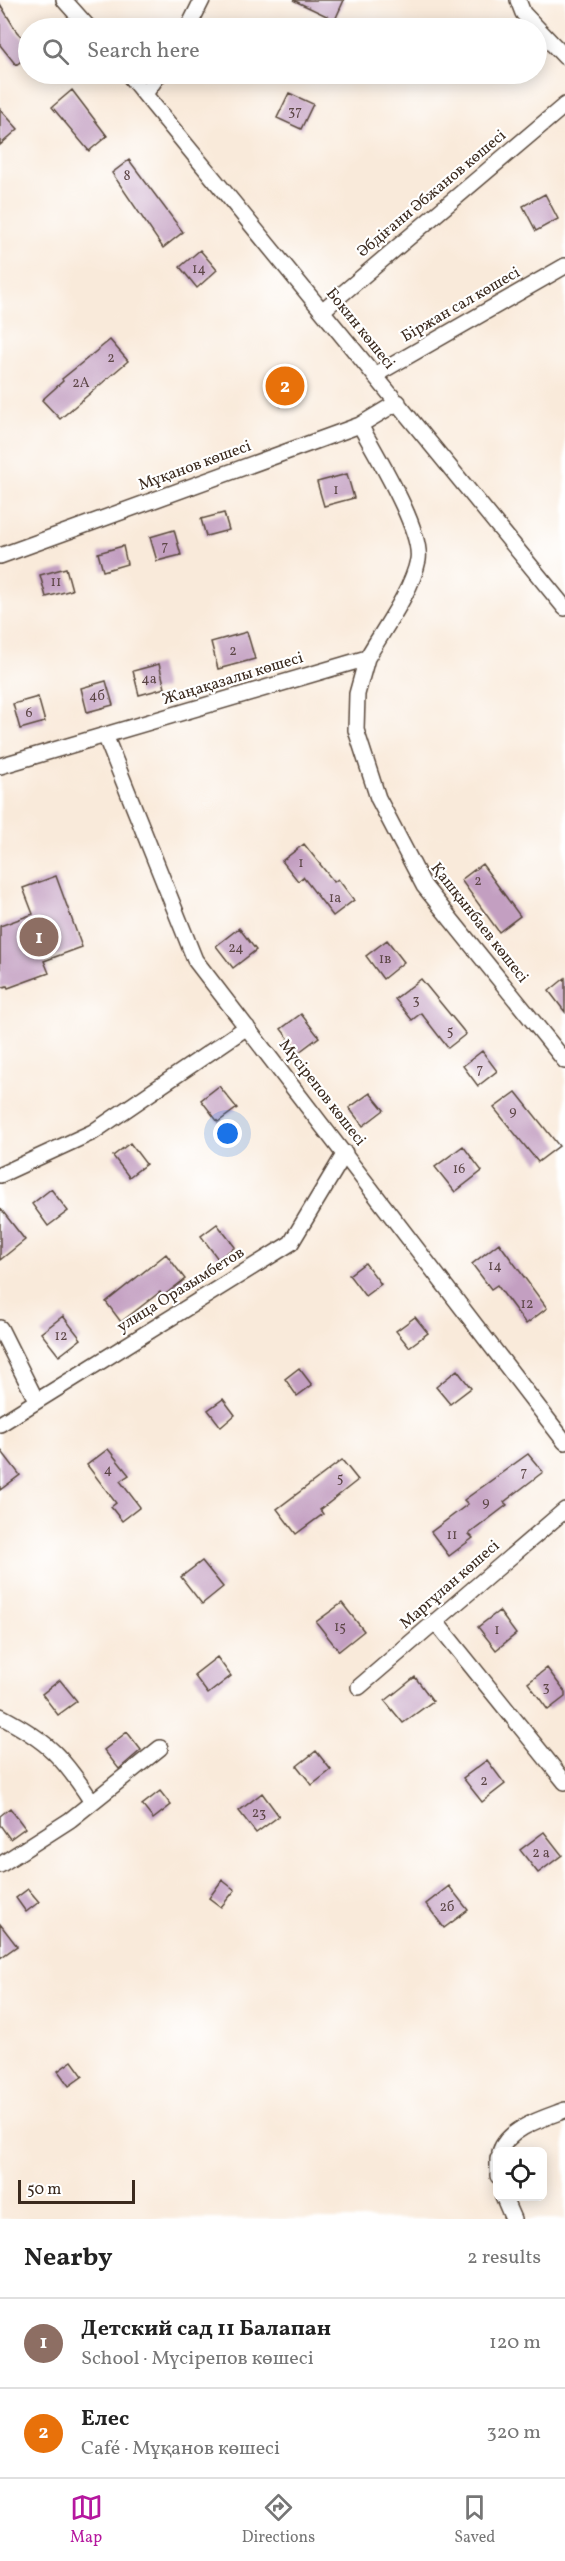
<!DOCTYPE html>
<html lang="en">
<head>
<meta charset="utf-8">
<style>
  :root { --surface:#fff; --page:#f6f6f6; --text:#222; --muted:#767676; --line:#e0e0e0; --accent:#b5179e }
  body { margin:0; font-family:Vollkorn,serif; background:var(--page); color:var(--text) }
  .controls { position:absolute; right:18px; bottom:18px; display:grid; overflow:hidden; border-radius:9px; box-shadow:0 3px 15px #0003 }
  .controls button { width:54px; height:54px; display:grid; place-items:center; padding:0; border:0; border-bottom:2px solid var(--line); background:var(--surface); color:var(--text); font:30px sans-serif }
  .scale { position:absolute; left:18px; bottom:15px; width:117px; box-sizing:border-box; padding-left:6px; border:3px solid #3b2a1e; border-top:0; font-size:16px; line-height:21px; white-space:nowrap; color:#3b2a1e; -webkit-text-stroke:4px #fff; paint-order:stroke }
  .you { position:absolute; left:228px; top:1134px; width:21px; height:21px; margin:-15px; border:4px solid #fff; border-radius:50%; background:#1a73e8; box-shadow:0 0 0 9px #1a73e833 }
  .badge { display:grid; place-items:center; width:39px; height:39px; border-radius:50%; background:var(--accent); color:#fff; font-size:20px; font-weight:700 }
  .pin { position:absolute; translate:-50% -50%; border:3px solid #fff; box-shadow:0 2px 6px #0006 }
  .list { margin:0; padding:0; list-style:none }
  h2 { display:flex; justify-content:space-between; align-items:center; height:78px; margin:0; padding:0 24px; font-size:26px }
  h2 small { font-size:20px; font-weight:400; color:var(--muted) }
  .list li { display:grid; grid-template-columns:39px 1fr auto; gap:18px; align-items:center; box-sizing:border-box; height:90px; padding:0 24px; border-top:2px solid var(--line) }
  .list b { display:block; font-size:22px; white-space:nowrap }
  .list p { margin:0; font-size:20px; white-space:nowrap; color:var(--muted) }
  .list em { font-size:20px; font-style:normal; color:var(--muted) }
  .icon { flex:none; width:33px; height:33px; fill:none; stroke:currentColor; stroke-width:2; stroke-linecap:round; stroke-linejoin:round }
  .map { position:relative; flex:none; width:565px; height:2219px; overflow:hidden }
  .search { position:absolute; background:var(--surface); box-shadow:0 3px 15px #0003; left:18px; right:18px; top:18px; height:66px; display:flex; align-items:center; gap:15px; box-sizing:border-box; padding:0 21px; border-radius:33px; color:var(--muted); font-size:22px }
  .sheet { height:258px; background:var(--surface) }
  nav { display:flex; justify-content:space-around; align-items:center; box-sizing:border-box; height:84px; border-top:2px solid var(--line); background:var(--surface); font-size:16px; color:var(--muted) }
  nav a { display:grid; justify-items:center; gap:3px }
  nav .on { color:var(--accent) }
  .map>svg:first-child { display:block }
</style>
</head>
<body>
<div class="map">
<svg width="565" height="2219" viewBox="0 0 565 2219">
  <rect width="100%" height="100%" fill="#fff"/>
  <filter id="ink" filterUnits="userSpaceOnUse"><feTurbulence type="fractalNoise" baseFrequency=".0167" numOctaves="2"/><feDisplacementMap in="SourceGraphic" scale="12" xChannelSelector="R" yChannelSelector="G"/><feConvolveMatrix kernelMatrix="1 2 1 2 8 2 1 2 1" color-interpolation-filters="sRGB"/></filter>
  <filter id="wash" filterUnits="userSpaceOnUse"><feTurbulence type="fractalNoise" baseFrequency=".008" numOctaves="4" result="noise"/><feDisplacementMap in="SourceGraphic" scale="24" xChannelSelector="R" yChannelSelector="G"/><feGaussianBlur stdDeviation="1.35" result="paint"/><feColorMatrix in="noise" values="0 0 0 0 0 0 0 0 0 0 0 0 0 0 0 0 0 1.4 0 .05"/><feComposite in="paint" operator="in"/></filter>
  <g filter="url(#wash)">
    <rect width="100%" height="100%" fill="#f9eada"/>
    <g id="blocks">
      <!-- building -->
      <path fill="#c39fc1" d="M293 0H344L335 20Z
        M0 4 17 32 28 43V56L16 65 0 45Z
        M72 90 107 136 89 151 52 107Z
        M289 93 313 104 301 129 277 118Z
        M0 109 18 129 0 145Z
        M129 160 183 232 163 248 112 173Z
        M545 194 558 219 536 231 523 206Z
        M200 250 217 270 197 288 180 267Z
        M110 340 128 361 60 419 42 400 63 381 62 379Z
        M282 372 298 395 281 406 266 383Z
        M347 474 354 498 324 506 317 482Z
        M224 513 229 530 206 536 201 519Z
        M174 530 181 555 157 561 150 537Z
        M123 546 127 564 103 571 98 553Z
        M66 568 72 590 46 597 40 575Z
        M247 632 255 659 218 669 211 642Z
        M159 664 165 688 139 695 133 671Z
        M106 681 113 705 87 712 81 688Z
        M38 697 45 722 20 729 13 704Z
        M304 844 334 882 338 879 354 900 333 916 303 877 298 881 282 861Z
        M482 864 520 916 499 932 461 880Z
        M56 876 82 947 44 961 49 973 8 988 7 986 0 988V926L33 914 23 888Z
        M239 928 256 950 233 968 216 946Z
        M387 940 404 962 383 979 366 956Z
        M565 978V1012L549 991Z
        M421 979 466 1034 448 1048 421 1013 412 1020 395 999Z
        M301 1014 319 1037 299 1052 281 1029Z
        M482 1051 497 1071 478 1086 463 1066Z
        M219 1086 237 1108 218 1122 201 1100Z
        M516 1092 559 1146 538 1162 494 1108Z
        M370 1093 384 1110 363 1126 349 1108Z
        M130 1143 146 1164 129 1177 113 1156Z
        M463 1146 482 1171 455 1192 435 1167Z
        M51 1189 68 1211 48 1226 32 1204Z
        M0 1208 25 1240 0 1260Z
        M217 1224 235 1247 218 1259 201 1236Z
        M499 1243 547 1308 526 1324 497 1285 491 1289 472 1264Z
        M166 1254 185 1279 163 1296 160 1292 121 1322 106 1302Z
        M365 1263 381 1284 365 1296 349 1275Z
        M63 1316 81 1339 59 1356 41 1333Z
        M415 1317 428 1333 409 1347 396 1331Z
        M299 1368 312 1385 297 1396 285 1379Z
        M457 1370 471 1388 450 1404 436 1387Z
        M223 1399 235 1415 221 1427 208 1410Z
        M0 1449 20 1475 0 1490Z
        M108 1449 129 1475 120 1481 140 1507 122 1521 111 1507 116 1503 87 1465Z
        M528 1454 543 1472 504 1502 507 1505 469 1534 473 1538 449 1556 431 1532 468 1504 464 1500Z
        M342 1460 358 1480 320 1510 323 1514 296 1534 277 1509Z
        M202 1561 223 1587 202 1604 181 1577Z
        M342 1603 364 1631 339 1651 316 1622Z
        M499 1611 516 1634 496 1650 478 1627Z
        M217 1657 231 1676 208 1694 194 1675Z
        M547 1668 565 1692V1697L548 1710 528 1683Z
        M415 1677 433 1701 403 1723 385 1701Z
        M60 1680 77 1701 58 1715 42 1694Z
        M127 1732 141 1750 119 1769 104 1750Z
        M316 1751 331 1770 312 1785 297 1766Z
        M487 1760 505 1784 482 1802 463 1778Z
        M160 1791 171 1805 153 1819 142 1805Z
        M262 1793 279 1816 256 1833 239 1811Z
        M10 1808 25 1828 10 1839 0 1825V1816Z
        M544 1832 562 1855 538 1873 520 1850Z
        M222 1880 235 1890 221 1907 209 1898Z
        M449 1886 468 1910 444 1928 426 1904Z
        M28 1889 39 1902 26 1912 16 1898Z
        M0 1924 17 1946 0 1958Z
        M72 2061 83 2076 69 2086 58 2071Z"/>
    </g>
  </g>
  <g filter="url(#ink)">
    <use href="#blocks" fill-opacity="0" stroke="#58473a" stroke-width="1.5"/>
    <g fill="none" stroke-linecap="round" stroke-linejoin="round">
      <defs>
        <path id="street" d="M64 0 89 28
          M518 0 523 13 565 57
          M188 28 202 0
          M128 74 565 608
          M145 94 159 74
          M322 311 565 105
          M375 375 565 266
          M0 556 360 425 398 402
          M367 658 357 694 356 730 378 798 424 886 565 1061
          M105 735 195 960 565 1442
          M0 766 367 658C383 630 412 591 418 560 423 530 375 453 360 425
          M0 1175 93 1132 247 1027
          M0 1328 36 1400
          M0 1424 291 1243 345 1153
          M435 1621 565 1782
          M359 1687 565 1510
          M0 1716C48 1741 63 1757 92 1802
          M0 1865 70 1820 160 1748
          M500 2152C508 2128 544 2118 565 2110
          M498 2159V2176
          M503 2196 513 2219"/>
      </defs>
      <!-- street casing -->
      <use href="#street" stroke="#58473a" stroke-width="18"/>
      <!-- street -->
      <use href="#street" stroke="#fff" stroke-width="15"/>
    </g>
  </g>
  <g text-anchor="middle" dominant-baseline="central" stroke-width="4.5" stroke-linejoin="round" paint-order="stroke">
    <!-- number labels -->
    <g font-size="14" fill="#5d4747">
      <text x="295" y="111">37</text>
      <text x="127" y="176">8</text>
      <text x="199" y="269">14</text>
      <text x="111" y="358">2</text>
      <text x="81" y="383">2А</text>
      <text x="336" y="490">1</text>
      <text x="165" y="546">7</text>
      <text x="56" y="582">11</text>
      <text x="233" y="651">2</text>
      <text x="149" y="679">4а</text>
      <text x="97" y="696">4б</text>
      <text x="29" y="713">6</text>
      <text x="301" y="863">1</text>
      <text x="478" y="881">2</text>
      <text x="335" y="898">1а</text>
      <text x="236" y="948">24</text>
      <text x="385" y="959">1в</text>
      <text x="416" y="1000">3</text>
      <text x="450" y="1031">5</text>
      <text x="480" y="1069">7</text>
      <text x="513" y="1111">9</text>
      <text x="459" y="1169">16</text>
      <text x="495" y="1266">14</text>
      <text x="527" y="1304">12</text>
      <text x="61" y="1336">12</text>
      <text x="108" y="1470">4</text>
      <text x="524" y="1472">7</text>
      <text x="340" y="1478">5</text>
      <text x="486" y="1502">9</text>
      <text x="452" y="1535">11</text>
      <text x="340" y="1627">15</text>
      <text x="497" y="1630">1</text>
      <text x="546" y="1687">3</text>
      <text x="484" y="1781">2</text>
      <text x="259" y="1813">23</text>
      <text x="541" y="1853">2 а</text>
      <text x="447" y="1907">2б</text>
    </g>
    <!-- street labels -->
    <g font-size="16" fill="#3b2a1e" stroke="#fff">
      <text transform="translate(432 194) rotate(-40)">Әбдіғани Әбжанов көшесі</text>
      <text transform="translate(461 305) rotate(-30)">Біржан сал көшесі</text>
      <text transform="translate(360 329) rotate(51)">Бокин көшесі</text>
      <text transform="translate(195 466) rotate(-20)">Мұқанов көшесі</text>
      <text transform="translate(233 679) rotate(-17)">Жаңақазалы көшесі</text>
      <text transform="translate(479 923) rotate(52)">Қашқынбаев көшесі</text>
      <text transform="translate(322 1093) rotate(52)">Мүсірепов көшесі</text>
      <text transform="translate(181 1290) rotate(-32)">улица Оразымбетов</text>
      <text transform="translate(450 1585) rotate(-41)">Маргұлан көшесі</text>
    </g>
  </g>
</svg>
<div class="controls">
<button><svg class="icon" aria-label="locate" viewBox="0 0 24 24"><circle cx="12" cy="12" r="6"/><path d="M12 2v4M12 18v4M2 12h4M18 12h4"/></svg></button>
</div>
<div class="scale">50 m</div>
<div class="you"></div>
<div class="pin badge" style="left:39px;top:937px;background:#8d6e63">1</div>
<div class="pin badge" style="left:285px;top:386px;background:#e8710a">2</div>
<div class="search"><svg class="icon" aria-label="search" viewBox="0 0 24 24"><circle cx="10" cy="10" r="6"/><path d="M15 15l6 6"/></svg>Search here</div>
</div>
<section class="sheet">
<h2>Nearby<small>2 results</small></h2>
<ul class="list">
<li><span class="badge" style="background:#8d6e63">1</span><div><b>Детский сад 11 Балапан</b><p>School · Мүсірепов көшесі</p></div><em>120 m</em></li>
<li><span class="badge" style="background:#e8710a">2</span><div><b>Елес</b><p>Café · Мұқанов көшесі</p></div><em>320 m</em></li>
</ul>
</section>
<nav>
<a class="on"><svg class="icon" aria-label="map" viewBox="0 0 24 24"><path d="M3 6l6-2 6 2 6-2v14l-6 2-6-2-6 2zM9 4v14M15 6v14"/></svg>Map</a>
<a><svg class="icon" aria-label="directions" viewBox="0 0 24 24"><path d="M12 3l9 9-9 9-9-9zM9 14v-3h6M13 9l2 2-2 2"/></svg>Directions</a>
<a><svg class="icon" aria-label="saved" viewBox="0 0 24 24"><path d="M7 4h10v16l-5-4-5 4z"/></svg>Saved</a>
</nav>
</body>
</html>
